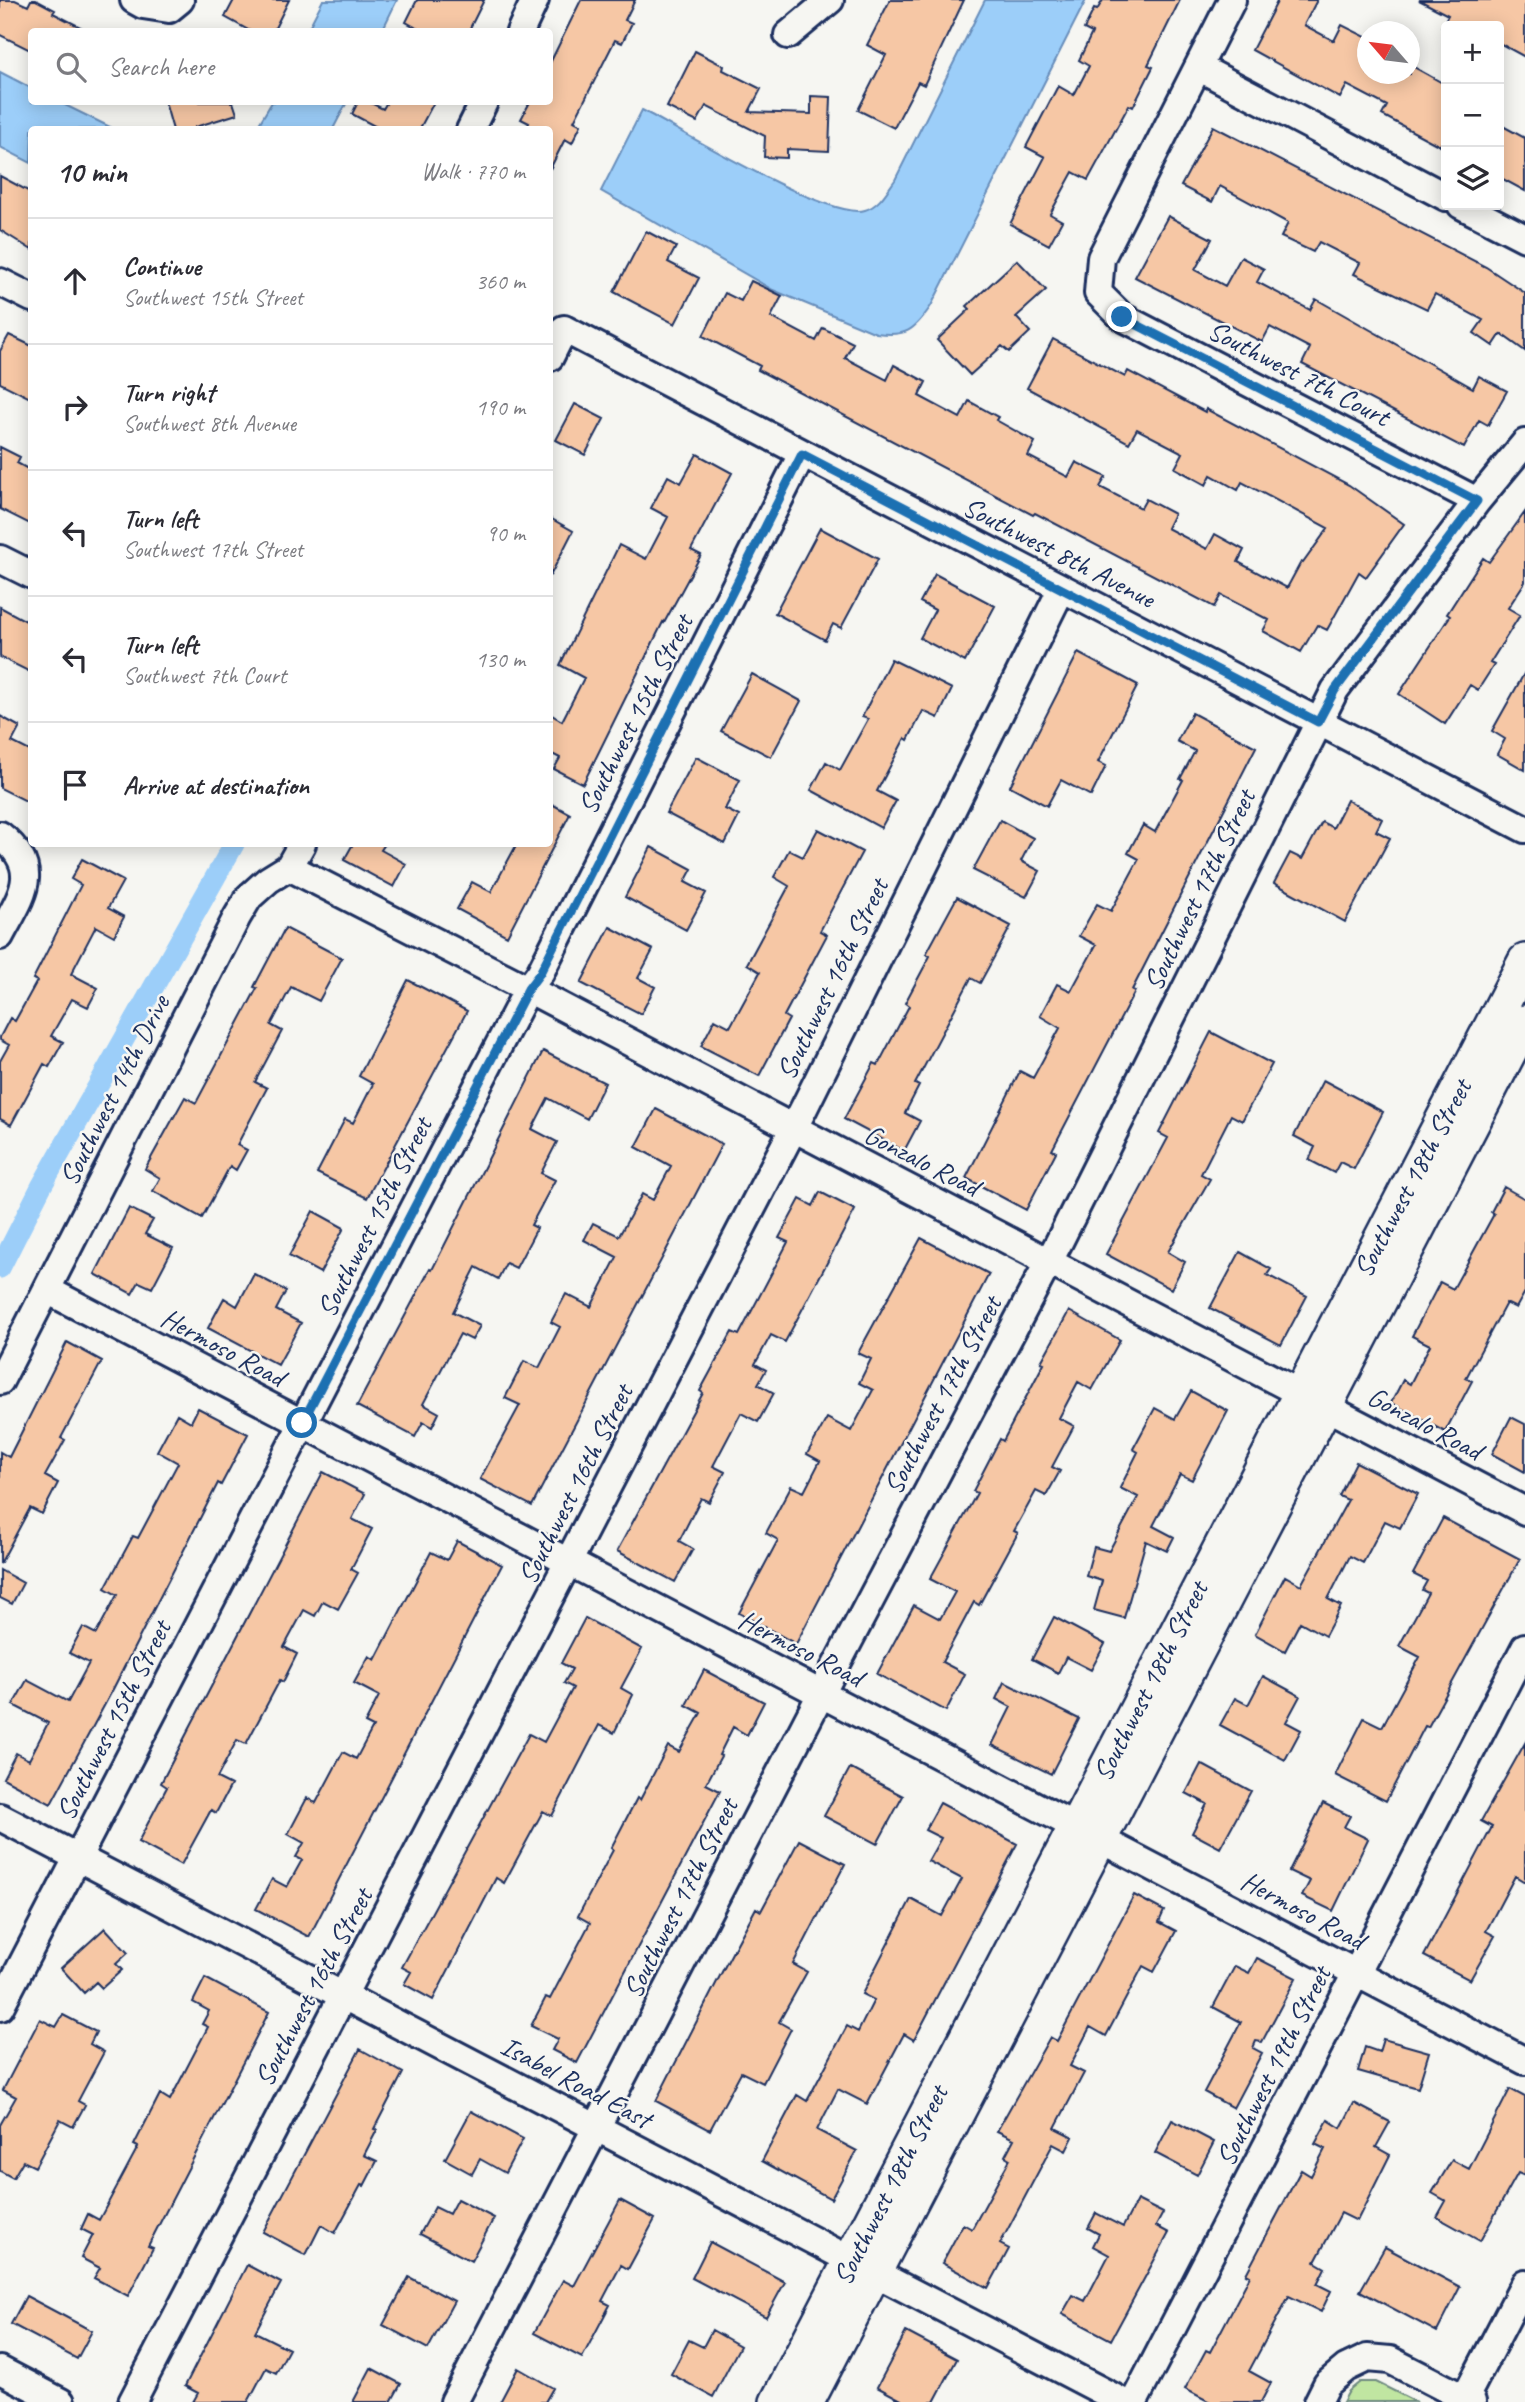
<!DOCTYPE html>
<html lang="en">
<head>
<meta charset="utf-8">
<style>
  :root { --surface:#fff; --page:#f7f7f7; --text:#2b2b33; --muted:#7c7c81; --line:#e1e1e2 }
  body { margin:0; font-family:Caveat,sans-serif; background:var(--page); color:var(--text) }
  .controls { position:absolute; right:21px; top:21px; display:grid; overflow:hidden; border-radius:7px; box-shadow:0 4px 18px #0003 }
  .controls button { width:63px; height:63px; display:grid; place-items:center; padding:0; border:0; border-bottom:2px solid var(--line); background:var(--surface); color:var(--text); font:35px sans-serif }
  .compass { position:absolute; left:1357px; top:21px; width:63px; height:63px; border-radius:50%; background:var(--surface); box-shadow:0 4px 18px #0003; rotate:298deg }
  .stop { position:absolute; width:21px; height:21px; margin:-16px; border:5px solid #1f6fb2; border-radius:50%; background:#fff }
  .stop.end { background:#1f6fb2; border-color:#fff; box-shadow:0 2px 7px #0008 }
  .list { margin:0; padding:0; list-style:none }
  h2 { display:flex; justify-content:space-between; align-items:center; height:91px; margin:0; padding:0 28px; font-size:30px }
  h2 small { font-size:23px; font-weight:400; color:var(--muted) }
  .list li { display:grid; grid-template-columns:46px 1fr auto; gap:21px; align-items:center; box-sizing:border-box; height:126px; padding:0 28px; border-top:2px solid var(--line) }
  .list b { display:block; font-size:26px; white-space:nowrap }
  .list p { margin:0; font-size:23px; white-space:nowrap; color:var(--muted) }
  .list em { font-size:23px; font-style:normal; color:var(--muted) }
  .icon { flex:none; width:38px; height:38px; fill:none; stroke:currentColor; stroke-width:2; stroke-linecap:round; stroke-linejoin:round }
  .map { position:relative; flex:none; width:1525px; height:2402px; overflow:hidden }
  .search { position:absolute; background:var(--surface); box-shadow:0 4px 18px #0003; left:28px; top:28px; width:525px; height:77px; display:flex; align-items:center; gap:18px; box-sizing:border-box; padding:0 24px; border-radius:7px; color:var(--muted); font-size:26px }
  .panel { position:absolute; background:var(--surface); box-shadow:0 4px 18px #0003; left:28px; top:126px; width:525px; height:721px; border-radius:7px }
  .map>svg:first-child { display:block }
</style>
</head>
<body>
<div class="map">
<svg width="1525" height="2402" viewBox="0 0 1525 2402">
  <rect width="100%" height="100%" fill="#f6f6f2"/>
  <filter id="ink" filterUnits="userSpaceOnUse"><feTurbulence type="fractalNoise" baseFrequency=".0143" numOctaves="2"/><feDisplacementMap in="SourceGraphic" scale="14" xChannelSelector="R" yChannelSelector="G"/><feConvolveMatrix kernelMatrix="1 2 1 2 8 2 1 2 1" color-interpolation-filters="sRGB"/></filter>
  <g filter="url(#ink)">
    <!-- green -->
    <path fill="#c0e6a1" stroke="#6e8a80" stroke-width="2" d="M1360 2382H1376L1416 2402H1343L1349 2391Z"/>
    <!-- water -->
    <path fill="#9ccef9" stroke="#688ebb" stroke-width="2" d="M323 0H397L382 31H307Z
      M985 0H1086L931 306C914 331 906 337 876 333L773 290 601 191 642 110C680 130 830 221 865 210 879 206 887 191 895 180Z
      M0 72 31 88 32 102H59L114 129 32 130 31 163 0 147Z
      M272 102H347L333 129H256Z"/>
    <g fill="none" stroke-linecap="round" stroke-linejoin="round">
      <!-- canal -->
      <path stroke="#9ccef9" stroke-width="21" d="M0 1268 41 1187 234 844"/>
    </g>
    <!-- building -->
    <path fill="#f6c7a5" stroke="#1b2f5e" stroke-width="2" d="M0 0H15L28 6 31 0H36L55 10 53 13 90 32H32V51L0 35Z
      M234 0H289L273 32H252L225 17Z
      M417 0H484L468 32H424L406 22Z
      M581 0H635L625 20 632 23 622 43 615 40 574 121 581 125 572 143 565 139 550 169V130H525L529 123 521 119 530 102H550V63Z
      M890 0H964L924 85 918 82 894 128 858 110 886 55 867 45Z
      M1103 0H1180L1148 65 1153 67 1133 107 1129 105 1088 180 1073 172 1050 214 1062 221 1049 245 1010 224 1045 157 1026 147 1058 86 1074 95 1089 66 1079 60 1092 33 1084 29 1094 9 1097 10Z
      M1278 0H1317L1304 25 1334 41 1342 25 1368 38V74H1410V65L1446 85V133L1440 146 1382 115 1387 106 1347 85 1340 98 1252 50Z
      M1419 0H1525V57L1499 43V26H1442L1448 15Z
      M695 51 724 66 723 70 761 89 749 112 811 114V96L831 97 829 151 787 149V158L764 157 765 136 706 106 697 122 667 107Z
      M165 102H233L237 114 195 127V130H173Z
      M358 102H369L383 109 387 102H434L419 130H382L352 114Z
      M1499 124 1525 138V191L1499 177Z
      M1213 126 1486 267 1525 293V351L1501 334 1493 346 1474 333 1483 320 1435 294 1427 309 1354 274 1360 263 1319 242 1313 252 1281 237 1288 223 1220 186 1212 202 1181 186Z
      M0 176 32 193V250L0 230Z
      M1168 216 1212 239 1195 270 1225 286 1241 257 1264 269 1257 282 1310 310 1316 299 1473 388 1479 376 1507 391 1488 425 1479 420 1464 448 1302 364 1310 348 1270 327 1262 342 1135 277Z
      M646 231 676 247 668 262 699 278 675 324 614 292Z
      M1017 260 1046 290 1016 317 1030 332 1009 352 1002 346 970 375 937 340 970 309 967 306Z
      M751 281 782 296 771 317 816 341 823 328 853 343 845 358 887 380 894 365 926 382 919 396 960 418 969 401 998 417 996 420 1035 442 1028 456 1068 477 1076 462 1106 477 1100 487 1141 508 1146 499 1174 514 1167 528 1207 549 1215 534 1244 550 1238 562 1287 588 1301 562 1303 563 1328 528 1242 482 1238 490 1211 475 1206 485 1175 468 1183 453 1137 429 1129 443 1027 388 1053 339 1125 377 1128 371 1205 412 1206 409 1349 485 1404 524 1366 577 1359 572 1327 630 1317 625 1301 652 1263 631 1269 620 1221 595 1214 607 1035 513 1033 515 758 370 760 366 703 336 725 293 741 301Z
      M9 335 32 346V399L0 383V351Z
      M575 404 604 419 585 455 556 440Z
      M0 447 20 457 17 463 32 471V525L0 509Z
      M697 454 732 473 691 550 701 555 664 623 663 622 583 784 554 769 560 758 550 753V714L562 721 584 678 560 665 619 545 646 559 668 517 651 508 668 476 681 483Z
      M1525 512V582L1508 608 1520 615 1490 663 1494 665 1478 690 1470 685 1445 724 1399 694 1450 616 1447 614 1483 558 1489 562Z
      M550 518 573 531 550 576Z
      M820 528 878 559 841 628 833 624 825 640 775 613Z
      M935 574 995 606 965 662 920 638 935 610 920 602Z
      M0 607 32 624V673L0 657Z
      M1078 653 1138 685 1098 762 1106 766 1091 796 1061 780 1047 806 1010 786Z
      M891 659 952 689 938 718 923 711 908 740 905 738 877 791 896 801 881 828 811 790 826 762 840 770 868 719 862 717Z
      M1525 672V770L1497 754 1505 739 1492 731Z
      M752 674 801 701 771 757 721 731Z
      M1192 713 1256 747 1132 990 1135 991 1052 1150 1056 1152 1026 1210 966 1178 1020 1071 1033 1078 1060 1028 1040 1016 1057 984 1071 991 1096 945 1079 936 1097 904 1111 911 1139 859 1128 853 1143 825 1155 832 1183 780 1180 779 1195 751 1177 741Z
      M0 716 20 727 12 742 32 752V804L0 788Z
      M696 757 740 780 725 809 739 816 725 844 666 813Z
      M1347 800 1382 819 1376 831 1390 838 1345 922 1274 883 1290 853 1302 859 1322 822 1333 828Z
      M550 803 570 814 507 936 457 909 472 882 491 892 517 844H550Z
      M1000 820 1033 838 1021 861 1040 871 1026 897 973 870Z
      M818 829 862 852 820 931 827 935 784 1016 789 1019 759 1076 701 1046 715 1019 730 1027 760 972 747 964 789 886 774 877 789 850 803 857Z
      M353 844H385L381 850 406 864 394 887 344 860Z
      M651 847 692 869 685 882 706 893 686 930 625 897Z
      M82 859 123 881 108 908 124 917 114 936 96 926 71 974 98 988 88 1007 72 999 51 1036 63 1042 49 1067 44 1064 11 1125 0 1119V1061L9 1045 0 1040V1037L10 1018 15 1021 37 981 33 979 81 885 71 879Z
      M957 897 1011 926 980 983 971 978 915 1084 919 1086 905 1113 920 1121 904 1151 844 1119 874 1063 878 1065 909 1006 905 1003 930 956 926 954Z
      M610 927 653 950 638 978 655 987 641 1014 581 983Z
      M285 928 342 958 319 1001 291 987 271 1025 282 1031 255 1082 267 1088 237 1145 247 1150 236 1170 230 1166 202 1218 153 1191 160 1178 145 1169 185 1097 196 1103 257 988 254 987Z
      M408 980 467 1011 367 1198 317 1173 345 1119 353 1123 373 1084 359 1076Z
      M1211 1032 1272 1064 1242 1121 1231 1115 1201 1174 1210 1179 1168 1252 1185 1262 1171 1289 1106 1254 1168 1138 1159 1133Z
      M543 1051 605 1083 587 1119 548 1098 532 1129 557 1142 541 1173 555 1180 531 1225 537 1228 516 1268 506 1263 498 1279 476 1267 453 1312 480 1326 472 1340 460 1334 423 1404 439 1413 432 1427 423 1422 415 1437 357 1406 430 1269 432 1270Z
      M1323 1080 1383 1112 1354 1169 1340 1162 1334 1173 1309 1160 1315 1147 1294 1136Z
      M656 1109 722 1144 532 1506 480 1479 520 1405 505 1398 524 1361 539 1368 560 1327 551 1322 566 1294 591 1307 617 1257 584 1240 593 1223 619 1236 642 1194 653 1200 671 1166 636 1147Z
      M1504 1187 1525 1199V1292L1516 1308 1506 1303 1466 1378 1472 1381 1445 1432 1391 1403 1403 1380 1410 1384 1430 1345 1412 1336 1440 1282 1453 1289 1494 1214 1491 1212Z
      M820 1192 855 1210 785 1342 771 1335 755 1364 766 1370 758 1384 774 1393 758 1422 741 1413 713 1466 725 1472 709 1502 701 1498 679 1541 693 1549 675 1582 617 1551 703 1393 700 1391 732 1332 739 1335 788 1242 779 1238 800 1199 813 1206Z
      M129 1208 153 1220 145 1234 173 1248 152 1288 139 1282 132 1294 95 1274Z
      M313 1211 344 1228 320 1273 289 1256Z
      M921 1238 989 1274 796 1644 739 1613 778 1540 766 1533 791 1486 804 1492 820 1461 807 1454 827 1418 851 1431 873 1390 859 1383 871 1359 858 1353Z
      M1240 1252 1271 1269 1267 1275 1307 1296 1281 1345 1210 1308Z
      M254 1274 286 1291 276 1310 301 1323 278 1365 208 1328 224 1298 237 1306Z
      M1069 1311 1120 1340 1092 1390 1078 1382 1059 1418 1074 1426 1052 1467 1060 1471 1046 1496 1036 1491 1014 1531 1018 1533 979 1605 974 1602 942 1662 965 1674 946 1711 877 1674 914 1605 940 1619 955 1592 930 1579 977 1493 973 1491 1000 1439 1003 1441 1044 1363 1041 1362Z
      M67 1342 102 1361 61 1438 65 1440 45 1476 58 1483 42 1514 30 1508 0 1564V1452L9 1457Z
      M1191 1391 1228 1411 1192 1480 1180 1474 1153 1526 1174 1537 1167 1551 1146 1541 1124 1618 1094 1610 1102 1581 1086 1576 1094 1547 1109 1551 1138 1497 1120 1488 1138 1452 1133 1449 1155 1408 1175 1419Z
      M198 1408 248 1434 221 1485 218 1483 111 1693 51 1804 3 1778 16 1753 29 1760 48 1723 13 1705 27 1680 68 1702 89 1663 69 1653 83 1627 96 1634 117 1595 105 1588 133 1536 138 1538 178 1463 157 1451 177 1414 191 1422Z
      M1511 1417 1525 1424V1472L1492 1454Z
      M1356 1462 1418 1494 1400 1528 1385 1521 1363 1563 1350 1556 1328 1599 1341 1606 1325 1636 1300 1622 1285 1651 1255 1634 1285 1576 1301 1585 1348 1500 1339 1496Z
      M323 1472 365 1494 352 1519 372 1529 351 1569 358 1573 338 1609 323 1601 315 1616 304 1610 284 1647 297 1654 283 1682 280 1680 246 1744 237 1740 217 1778 231 1785 216 1813 211 1810 181 1865 138 1842 167 1787 161 1783Z
      M1443 1518 1520 1559 1428 1727 1425 1726 1386 1801 1335 1775 1364 1718 1382 1727 1420 1657 1399 1646 1428 1593 1422 1590 1427 1581 1413 1574Z
      M457 1541 502 1565 309 1937 256 1909 272 1879 287 1887 302 1860 296 1857 304 1843 288 1834 307 1798 316 1803 343 1752 356 1759 373 1727 365 1723 379 1696 354 1683 369 1656 375 1660 431 1552 447 1560Z
      M0 1570 23 1583 12 1604 0 1598Z
      M1054 1617 1105 1644 1091 1670 1066 1657 1058 1673 1032 1659Z
      M585 1618 642 1649 621 1688 633 1695 614 1733 599 1725 552 1816 543 1811 504 1883 496 1878 433 2000 404 1984 411 1972 402 1967 529 1734 544 1742 573 1688 564 1683 572 1669 561 1663Z
      M704 1670 764 1702 747 1735 733 1727 719 1755 721 1756 706 1784 720 1791 577 2063 552 2050 558 2039 531 2026 546 1997 550 1999 590 1923 578 1916 613 1850 611 1848 637 1798 640 1800 668 1746 679 1752 701 1713 686 1705Z
      M1263 1676 1300 1696 1286 1722 1301 1730 1285 1760 1220 1725 1235 1698 1248 1705Z
      M1004 1682 1079 1719 1051 1774 992 1745 1011 1707 996 1699Z
      M1525 1743V1882L1515 1876 1486 1931 1495 1936 1470 1980 1424 1956 1492 1827 1481 1821Z
      M1201 1764 1251 1791 1220 1848 1192 1833 1207 1804 1186 1793Z
      M850 1768 903 1796 877 1844 824 1816Z
      M940 1803 1017 1844 914 2040 904 2034 867 2104 838 2089 817 2130 857 2151 831 2199 762 2161 797 2095 807 2101 847 2026 858 2032 874 2000 862 1994 911 1899 942 1916 962 1879 928 1861 941 1838 925 1830Z
      M1323 1803 1350 1816 1344 1827 1368 1839 1333 1911 1302 1896 1310 1881 1289 1871Z
      M799 1840 845 1864 793 1964 807 1972 779 2022 791 2029 763 2083 741 2072 710 2130 656 2101 725 1966 756 1908 761 1911Z
      M1134 1895 1164 1911 1159 1922 1176 1931 1154 1972 1143 1966 1106 2036 1090 2027 1070 2066 1084 2073 1055 2128 1073 2137 1066 2151 1053 2144 1000 2244 1009 2249 988 2288 942 2263 963 2224 972 2229 1010 2159 1005 2156 1014 2139 997 2131 1050 2037 1057 2041Z
      M105 1928 128 1953 116 1964 122 1970 102 1988 96 1982 84 1993 61 1968Z
      M1257 1958 1296 1978 1262 2042 1256 2041 1253 2048 1262 2053 1233 2108 1204 2092 1241 2022 1213 2007 1235 1966 1249 1973Z
      M205 1978 269 2012 148 2246 153 2248 128 2296 94 2278 100 2268 81 2258 93 2235 81 2229 88 2214 99 2220 138 2147 134 2145 160 2094 170 2100 208 2027 202 2024 209 2011 193 2002Z
      M63 2015 96 2032 90 2044 104 2052 78 2101 85 2105 73 2127 60 2120 35 2167 23 2161 13 2178 0 2171V2125L16 2097 3 2090 40 2019 56 2027Z
      M1383 2039 1429 2052 1418 2088 1358 2071 1365 2047 1379 2052Z
      M360 2049 403 2073 374 2129 377 2130 364 2155 377 2161 364 2186 361 2185 335 2233 321 2225 306 2255 263 2232Z
      M1510 2089 1525 2097V2176L1518 2173 1480 2241 1437 2217 1446 2201 1432 2193 1452 2160 1469 2169Z
      M1354 2103 1390 2122 1376 2147 1390 2155 1357 2221 1341 2213 1315 2262 1325 2268 1317 2284 1331 2291 1321 2312 1289 2296 1249 2371 1271 2383 1261 2402H1210L1185 2389 1206 2350 1210 2352 1250 2276 1246 2274 1301 2170 1311 2176 1325 2149 1315 2144 1328 2120 1341 2128Z
      M471 2111 523 2139 505 2173 480 2159 472 2174 445 2159Z
      M1172 2120 1214 2142 1197 2175 1155 2153Z
      M457 2199 494 2218 471 2261 420 2234 435 2207 449 2214Z
      M620 2200 655 2219 628 2269 621 2265 602 2301 610 2305 582 2358 534 2333 563 2280 574 2286Z
      M1137 2200 1163 2213 1156 2226 1169 2233 1111 2340 1062 2314 1073 2295 1085 2301 1109 2255 1093 2246 1099 2234 1088 2228 1096 2213 1123 2227Z
      M710 2242 785 2282 766 2317 692 2278Z
      M1385 2247 1460 2287 1437 2332 1360 2291Z
      M247 2265 281 2283 255 2332 289 2349 276 2373 266 2368 248 2402H193L198 2393 185 2386Z
      M409 2277 454 2301 428 2349 383 2325Z
      M26 2296 92 2331 77 2359 11 2324Z
      M712 2330 740 2346 713 2397 671 2374 689 2340 703 2347Z
      M906 2332 957 2359 934 2402H905L877 2387Z
      M371 2368 401 2384 391 2402H353Z
      M518 2368 553 2388 545 2402H500Z"/>
    <g fill="none" stroke-linecap="round" stroke-linejoin="round">
      <defs>
        <path id="minor" d="M134 0 143 5 169 9 180 0
          M1232 0 1101 258 1098 293 1122 317 1477 501
          M520 32 535 0
          M788 35 830 0
          M1198 67 1446 197
          M470 130 484 102
          M1461 205 1525 238
          M0 282 32 298
          M550 357 564 329 1525 829
          M0 559 32 575
          M0 835C44 870 21 896 0 936
          M289 867 528 989 1525 1511
          M47 1290 1525 2061
          M0 1381 237 917 249 897 268 880 289 867 302 844
          M0 1817 1123 2402
          M0 2007 528 989 540 973 802 454
          M0 2370 61 2402
          M1465 2398 1525 2283
          M132 2402 804 1108 1062 588
          M454 2402 821 1694 1059 1242 1335 690 1477 501 1525 443
          M1134 2402 1525 1647
          M1318 2402 1327 2384 1346 2368 1367 2358 1390 2360 1472 2402"/>
        <path id="major" d="M777 2402 1525 961
          M807 2402 1525 1022"/>
      </defs>
      <!-- minor casing -->
      <use href="#minor" stroke="#1b2f5e" stroke-width="32"/>
      <!-- major casing -->
      <use href="#major" stroke="#1b2f5e" stroke-width="38"/>
      <!-- minor -->
      <use href="#minor" stroke="#f6f6f2" stroke-width="26"/>
      <!-- major -->
      <use href="#major" stroke="#f6f6f2" stroke-width="33"/>
    </g>
  </g>
  <g fill="none" stroke-linecap="round" stroke-linejoin="round" filter="url(#ink)">
    <!-- route -->
    <path stroke="#1f6fb2" stroke-width="9" d="M302 1423 528 989 540 973 802 454 1318 722 1335 690 1477 501 1122 317"/>
  </g>
  <g text-anchor="middle" dominant-baseline="central" stroke-width="5" stroke-linejoin="round" paint-order="stroke">
    <!-- street labels -->
    <g font-size="28" fill="#1b2f5e" stroke="#f6f6f2">
      <text transform="translate(1299 373) rotate(27)">Southwest 7th Court</text>
      <text transform="translate(1059 552) rotate(27)">Southwest 8th Avenue</text>
      <text transform="translate(635 714) rotate(-63)">Southwest 15th Street</text>
      <text transform="translate(1199 890) rotate(-64)">Southwest 17th Street</text>
      <text transform="translate(832 979) rotate(-64)">Southwest 16th Street</text>
      <text transform="translate(114 1090) rotate(-63)">Southwest 14th Drive</text>
      <text transform="translate(922 1160) rotate(27)">Gonzalo Road</text>
      <text transform="translate(1412 1178) rotate(-62)">Southwest 18th Street</text>
      <text transform="translate(374 1217) rotate(-63)">Southwest 15th Street</text>
      <text transform="translate(223 1347) rotate(28)">Hermoso Road</text>
      <text transform="translate(942 1395) rotate(-62)">Southwest 17th Street</text>
      <text transform="translate(1425 1423) rotate(28)">Gonzalo Road</text>
      <text transform="translate(575 1484) rotate(-63)">Southwest 16th Street</text>
      <text transform="translate(801 1648) rotate(27)">Hermoso Road</text>
      <text transform="translate(1150 1681) rotate(-63)">Southwest 18th Street</text>
      <text transform="translate(113 1720) rotate(-63)">Southwest 15th Street</text>
      <text transform="translate(680 1898) rotate(-63)">Southwest 17th Street</text>
      <text transform="translate(1303 1910) rotate(28)">Hermoso Road</text>
      <text transform="translate(313 1987) rotate(-62)">Southwest 16th Street</text>
      <text transform="translate(1273 2066) rotate(-63)">Southwest 19th Street</text>
      <text transform="translate(576 2082) rotate(28)">Isabel Road East</text>
      <text transform="translate(890 2185) rotate(-63)">Southwest 18th Street</text>
    </g>
  </g>
</svg>
<div class="controls">
<button>+</button>
<button>−</button>
<button><svg class="icon" aria-label="layers" viewBox="0 0 24 24"><path d="M12 4l9 5-9 5-9-5zM3 14l9 5 9-5"/></svg></button>
</div>
<svg class="compass" viewBox="-18 -18 36 36"><path d="M0-13l5 13h-10z" fill="#e53935"/><path d="M0 13l5-13h-10z" fill="#7c7c81"/></svg>
<div class="stop" style="left:302px;top:1423px"></div>
<div class="stop end" style="left:1122px;top:317px"></div>
<div class="search"><svg class="icon" aria-label="search" viewBox="0 0 24 24"><circle cx="10" cy="10" r="6"/><path d="M15 15l6 6"/></svg>Search here</div>
<section class="panel">
<h2>10 min<small>Walk · 770 m</small></h2>
<ul class="list">
<li><svg class="icon" aria-label="ahead" viewBox="0 0 24 24"><path d="M12 20V5M6 11l6-6 6 6"/></svg><div><b>Continue</b><p>Southwest 15th Street</p></div><em>360 m</em></li>
<li><svg class="icon" aria-label="right" viewBox="0 0 24 24"><path d="M7 20v-9h11M14 6l5 5-5 5"/></svg><div><b>Turn right</b><p>Southwest 8th Avenue</p></div><em>190 m</em></li>
<li><svg class="icon" aria-label="left" viewBox="0 0 24 24"><path d="M17 20v-9H6M10 6l-5 5 5 5"/></svg><div><b>Turn left</b><p>Southwest 17th Street</p></div><em>90 m</em></li>
<li><svg class="icon" aria-label="left" viewBox="0 0 24 24"><path d="M17 20v-9H6M10 6l-5 5 5 5"/></svg><div><b>Turn left</b><p>Southwest 7th Court</p></div><em>130 m</em></li>
<li><svg class="icon" aria-label="arrive" viewBox="0 0 24 24"><path d="M6 21V4h12l-3 4 3 4H6"/></svg><div><b>Arrive at destination</b></div></li>
</ul>
</section>
</div>
</body>
</html>
